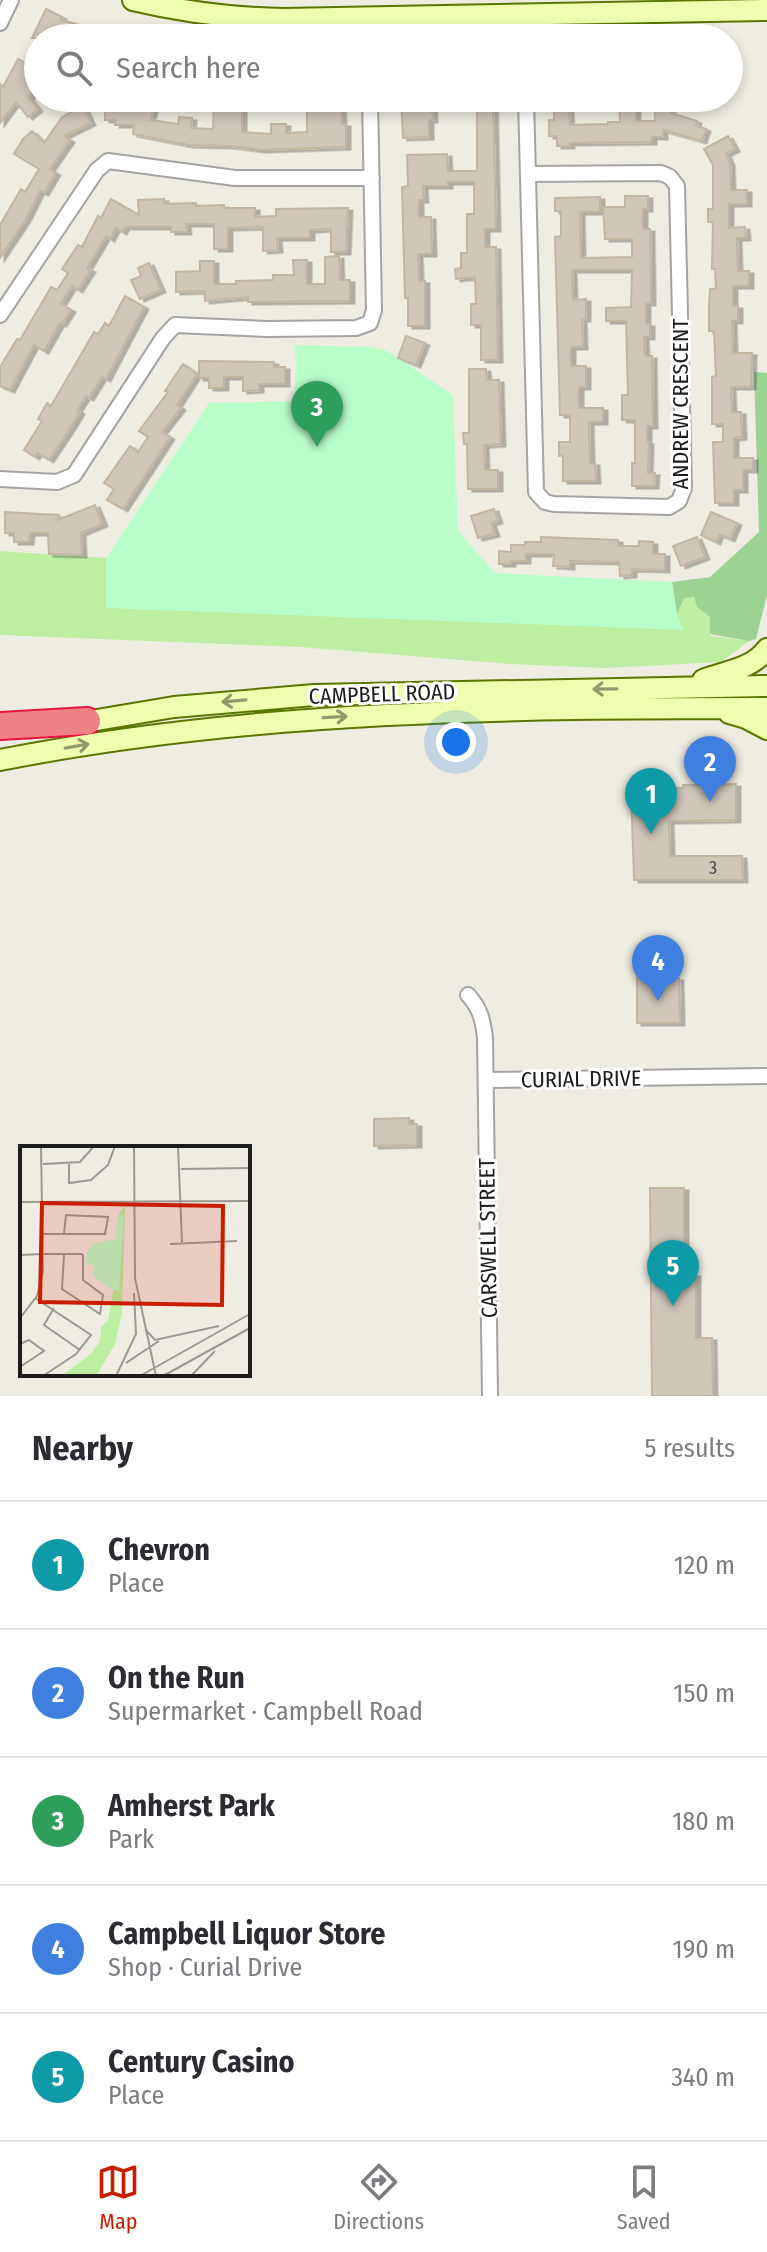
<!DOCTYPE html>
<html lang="en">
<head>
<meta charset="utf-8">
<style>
  :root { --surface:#fff; --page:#f7f7f7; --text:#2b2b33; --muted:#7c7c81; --line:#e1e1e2; --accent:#c91d00 }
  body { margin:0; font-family:"Fira Sans Condensed",sans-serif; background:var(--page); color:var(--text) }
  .you { position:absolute; left:456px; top:742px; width:28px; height:28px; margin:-20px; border:6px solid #fff; border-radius:50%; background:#1a73e8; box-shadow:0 0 0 12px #1a73e833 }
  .badge { display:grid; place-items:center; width:52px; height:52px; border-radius:50%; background:var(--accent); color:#fff; font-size:26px; font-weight:700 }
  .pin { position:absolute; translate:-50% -66px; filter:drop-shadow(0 2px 4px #0008) }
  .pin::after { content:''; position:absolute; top:42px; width:28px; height:24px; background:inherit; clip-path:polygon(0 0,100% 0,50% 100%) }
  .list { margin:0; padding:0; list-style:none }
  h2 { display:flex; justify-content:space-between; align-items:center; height:104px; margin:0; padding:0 32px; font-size:34px }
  h2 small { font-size:26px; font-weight:400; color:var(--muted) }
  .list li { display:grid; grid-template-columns:52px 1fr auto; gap:24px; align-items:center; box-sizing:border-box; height:128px; padding:0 32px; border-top:2px solid var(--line) }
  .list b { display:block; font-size:30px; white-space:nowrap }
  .list p { margin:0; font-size:26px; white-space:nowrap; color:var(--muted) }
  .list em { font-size:26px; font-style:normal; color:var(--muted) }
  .icon { flex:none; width:44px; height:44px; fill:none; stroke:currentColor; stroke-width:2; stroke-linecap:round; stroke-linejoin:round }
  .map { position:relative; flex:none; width:767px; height:1396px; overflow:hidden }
  .search { position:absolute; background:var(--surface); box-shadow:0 4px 12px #0003; left:24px; right:24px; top:24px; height:88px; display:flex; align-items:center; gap:20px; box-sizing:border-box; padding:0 28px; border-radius:44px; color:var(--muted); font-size:30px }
  .sheet { height:744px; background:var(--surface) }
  nav { display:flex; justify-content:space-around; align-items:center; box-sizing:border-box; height:112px; border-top:2px solid var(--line); background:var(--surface); font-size:22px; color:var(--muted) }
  nav a { display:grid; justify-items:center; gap:4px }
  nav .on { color:var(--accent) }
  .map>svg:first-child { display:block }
</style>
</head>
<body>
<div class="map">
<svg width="767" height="1396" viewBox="0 0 767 1396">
  <defs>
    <filter id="shadow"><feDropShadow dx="4.5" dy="2.5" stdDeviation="0" flood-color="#0004"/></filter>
  </defs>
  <rect width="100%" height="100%" fill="#efece1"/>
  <!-- grass -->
  <path fill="#bcefa2" d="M0 551 106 558V607L682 629 677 615 684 598 694 596 697 607 710 617V636L749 641 721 662 606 668 511 664 300 647 0 635Z"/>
  <!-- forest -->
  <path fill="#9cd292" d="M754 372 767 373V595L756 639 749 641 710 634V617L697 607 694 597 684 598 677 615 672 582 710 577 759 532Z"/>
  <!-- park -->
  <path fill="#b9fec9" d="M294 345 370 347 387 351 453 395 458 531 495 573 672 582 677 615 683 630 106 608V558L209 403 294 401 296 362Z"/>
  <!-- building -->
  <path fill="#cfc6ba" stroke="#c2b5a2" stroke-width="2" filter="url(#shadow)" d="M46 9 62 17 61 20 114 34 113 38H32Z
    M18 59 38 70 33 80 38 82 29 98 38 109 28 117 16 102 0 123V84L3 87Z
    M307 98H320V105H341L342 124H346V147L261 150 231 146 189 145 133 134 134 125H115L116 120H105V104H128L153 108 151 120 178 124 179 117 192 118 191 128 213 129 214 101 242 103V132L271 134V124H286V133L307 132Z
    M401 98H418L419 108 432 107 433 120H429V137L403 138Z
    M477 98H493L496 229H485V247H496L498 360H481V325H471V304H476L475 277 456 279 455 269 461 268V253H467V214H474V182H448V186H423L424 200H419V217H431L432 254H418L419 281H425V326H408V298H405L402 187 408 186 407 155 447 154 448 171H477Z
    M654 98H670L671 113 697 121 696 126 706 129 702 141 663 130V137H652V142L570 143V146H557V136H549V120H554V101H568L570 125 608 124V122H620L619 100H636V121H655Z
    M83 106 91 123 64 136 70 140 50 169 56 173 44 193 40 191 26 219 0 258V225L21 189 25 192 39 169 14 154 23 139 32 131 44 143 62 117Z
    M728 136 735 149 726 154 730 163 731 190H747V204H729V228L745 227 746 238H737L738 271H749V286H733V306H738V321H732L733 353H752L751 387H731L732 412H741L742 437 734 438V458H753V470H743V490H734V503H715L713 442H723V424H712V377L716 376 714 331H709V306L710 289H716L715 269H712L713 222H708V209H713V165L704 149Z
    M625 196H648V209H643V229H650L651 303H646V324H650V337H644L645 356H652L653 426H647V442H649L648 473H655L654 486H632V463H635V420H622V395H628L626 321H606V308L631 307 632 270H572L573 300 586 299V319H582L583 347H571V366H586V387H579V408H603V422H589L590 463H595L596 481H563V455L559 456V442H570V415H560L555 237 561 236V211H555V198L600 197V212H580L581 258 632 257V239H605L603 207H625Z
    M111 199 139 215 138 200 164 199V204L196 203V206L224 205V208H255V217L276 216V209L348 208 346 252H331V229L310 230V238H277L278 250 263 251V227L228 228V249H214V224H186L187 232H171V227H125L122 232 116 228 110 239 106 236 87 268 91 270 78 290 72 286 61 304 71 310 62 324 60 323 44 351 34 345 10 390 0 386V367L17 339 20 340 51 287 57 290 68 273 62 269 78 245 82 247 98 216 101 218Z
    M339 256 340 280H350V301L248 302V297L205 301V291L176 292V272L200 271V261H214V284H236V281L273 280V275H294L293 260H307V284H325V257Z
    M149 263 161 290 140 299 131 280 141 276 138 268Z
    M125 296 144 307 106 379 102 377 89 398 86 396 77 410 80 412 69 430 49 460 38 453 35 457 24 450 42 421 38 419 47 403 51 406 94 332 98 334 105 323 109 326Z
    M406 336 425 343 416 365 398 358Z
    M199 361 274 362V367H285V384H259V390L243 391V377H224V388H209V378H199Z
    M183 364 197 374 177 405 181 408 162 432 170 437 123 509 107 500 114 489 104 483 130 446 138 452 148 437 139 431 168 392 165 391Z
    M469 369H486L487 380H499L501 444 484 445 485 470H498V489H468L467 444H464L463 433H469Z
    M95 505 103 524 81 533 82 555 49 554 48 533H30L29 542H14V533H5V512L59 515 58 520Z
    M494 509 498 521 491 523 495 534 478 538 471 516Z
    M711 512 737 523 730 539 719 534 716 542 701 535Z
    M541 537 618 540V546H639V541L653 542V554H665V570L632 569V575L620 576 619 562 570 561V567L553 566 554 554H526V561H511V564H499V551L511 552V545H525V542H541Z
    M697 537 705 557 681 566 673 546Z
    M736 784V820L669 821 670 856H742L743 880H634L631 788H683V785Z
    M637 978H679L680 1023H637Z
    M409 1118V1124H417V1145L374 1146V1119Z
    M650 1188H684V1274H696V1338H712L713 1396H652Z"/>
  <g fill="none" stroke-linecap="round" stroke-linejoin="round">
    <defs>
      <path id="street" d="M524 15V38
        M369 18V38
        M0 23 11 0
        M526 98 536 492 545 502 554 504 669 507 679 501 684 488 677 186 670 177 661 173 528 174
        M0 315 97 170 108 161 235 178H372
        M0 479 57 482 74 475 163 338 175 325 268 329 356 328 370 323 374 310 370 98
        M468 995C480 1008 483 1020 485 1038L490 1396
        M486 1080 767 1076"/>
      <path id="secondary" d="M133 0C183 12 232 18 284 19L767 10
        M703 680C725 671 751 670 767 649
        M729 713 746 718 767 729
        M73 724 174 707 314 695 767 686
        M0 760C253 710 510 708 767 708"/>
      <path id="highway" d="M0 726 87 721"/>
    </defs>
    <!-- street casing -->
    <use href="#street" stroke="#a4a4a4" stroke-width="18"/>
    <!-- secondary casing -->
    <use href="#secondary" stroke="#597700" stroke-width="24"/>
    <!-- highway casing -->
    <use href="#highway" stroke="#e8143e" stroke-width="30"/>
    <!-- street -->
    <use href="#street" stroke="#fff" stroke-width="14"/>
    <!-- secondary -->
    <use href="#secondary" stroke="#efffaf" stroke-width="20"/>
    <!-- highway -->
    <use href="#highway" stroke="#ee8186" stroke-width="26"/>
  </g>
  <!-- one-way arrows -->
  <defs><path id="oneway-shaft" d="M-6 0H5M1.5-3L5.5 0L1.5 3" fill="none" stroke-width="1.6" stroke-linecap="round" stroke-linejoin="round" transform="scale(2)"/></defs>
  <g stroke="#90996d">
    <use href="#oneway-shaft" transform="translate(605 689) rotate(179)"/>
    <use href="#oneway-shaft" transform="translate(234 701) rotate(175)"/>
    <use href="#oneway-shaft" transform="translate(335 717) rotate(-3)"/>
    <use href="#oneway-shaft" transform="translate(77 746) rotate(-10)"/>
  </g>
  <g text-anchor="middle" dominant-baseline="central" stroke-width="6" stroke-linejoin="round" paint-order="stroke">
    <!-- number labels -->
    <g font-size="18" fill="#4a4744">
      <text x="713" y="868">3</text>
    </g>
    <!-- street labels -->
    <g font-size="22" fill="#1d1d1d" stroke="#fff">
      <text transform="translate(680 404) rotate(-90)">ANDREW CRESCENT</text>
      <text transform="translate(382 694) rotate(-2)">CAMPBELL ROAD</text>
      <text transform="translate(581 1079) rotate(-1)">CURIAL DRIVE</text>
      <text transform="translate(488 1238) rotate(-91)">CARSWELL STREET</text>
    </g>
  </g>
  <!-- overview -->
  <g transform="translate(20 1146)">
    <rect width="230" height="230" fill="#efece1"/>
    <path d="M105 60 102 166 95 198 76 230H41L71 208 80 195 81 181 88 175 93 144H99V68Z" fill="#bcefa2"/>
    <path d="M104 69 99 144H93L73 130V119H66L67 107 73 98 96 93 97 70Z" fill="#b9fec9"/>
    <path fill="none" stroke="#9b9993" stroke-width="2" d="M114 0 115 132 136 230M158 0 162 96M23 18 60 16 74 0M49 18V37L71 34 88 19 95 0M161 23 230 22M0 56 230 55M23 88H85L88 71 46 69 44 88M150 98 217 95M0 109 24 108H61L63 109V134L83 149 80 168 42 143 44 108M15 152 71 189 56 208 23 230M34 162 24 179 60 204M0 172 17 150 23 125 21 0M125 183 135 194 199 180M0 198 9 194 24 205 0 221M106 217 139 195M96 230 116 188 114 147M120 230 230 168M143 230 230 182M171 230 195 205"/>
    <path fill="#c91d00" fill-opacity="0.15" stroke="#c91d00" stroke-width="4" d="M22 57 203 60 202 159 20 156Z"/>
    <rect width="230" height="230" fill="none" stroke="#1d1d1d" stroke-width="4"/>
  </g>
</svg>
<div class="you"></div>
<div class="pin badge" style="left:651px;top:834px;background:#0f9aa8">1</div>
<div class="pin badge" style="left:710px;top:802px;background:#3f7fe0">2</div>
<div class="pin badge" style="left:317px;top:447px;background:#2e9e5b">3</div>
<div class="pin badge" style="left:658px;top:1001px;background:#3f7fe0">4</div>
<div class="pin badge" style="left:673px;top:1306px;background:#0f9aa8">5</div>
<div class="search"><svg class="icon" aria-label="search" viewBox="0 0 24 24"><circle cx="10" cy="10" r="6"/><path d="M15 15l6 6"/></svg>Search here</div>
</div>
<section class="sheet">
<h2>Nearby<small>5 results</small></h2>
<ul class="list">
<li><span class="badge" style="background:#0f9aa8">1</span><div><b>Chevron</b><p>Place</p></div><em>120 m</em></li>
<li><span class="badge" style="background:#3f7fe0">2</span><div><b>On the Run</b><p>Supermarket · Campbell Road</p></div><em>150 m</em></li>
<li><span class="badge" style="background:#2e9e5b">3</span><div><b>Amherst Park</b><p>Park</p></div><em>180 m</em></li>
<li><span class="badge" style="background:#3f7fe0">4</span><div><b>Campbell Liquor Store</b><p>Shop · Curial Drive</p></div><em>190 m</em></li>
<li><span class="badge" style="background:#0f9aa8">5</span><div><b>Century Casino</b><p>Place</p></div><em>340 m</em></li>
</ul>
</section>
<nav>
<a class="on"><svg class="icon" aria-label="map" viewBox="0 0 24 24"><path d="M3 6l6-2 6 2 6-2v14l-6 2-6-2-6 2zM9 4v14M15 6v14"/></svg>Map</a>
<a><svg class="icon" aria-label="directions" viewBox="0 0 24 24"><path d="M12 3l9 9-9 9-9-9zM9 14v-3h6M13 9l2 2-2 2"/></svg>Directions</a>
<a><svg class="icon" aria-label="saved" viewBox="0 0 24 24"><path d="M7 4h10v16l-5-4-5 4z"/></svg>Saved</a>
</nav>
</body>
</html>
